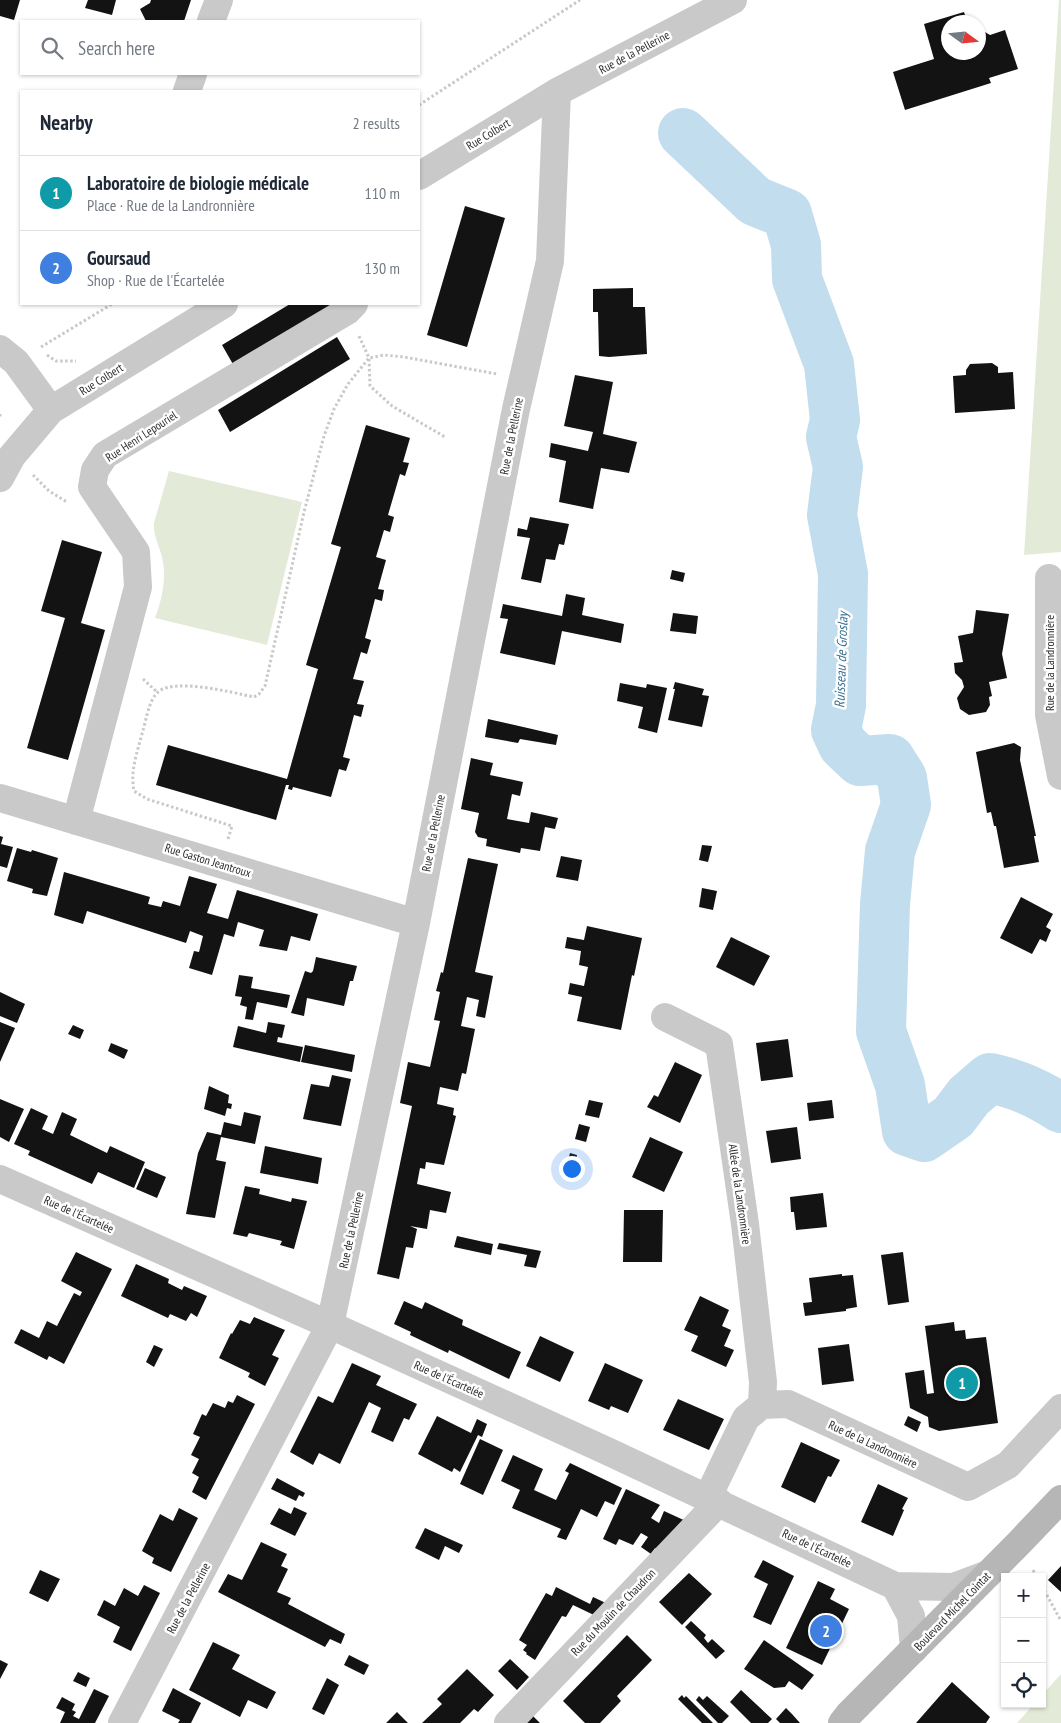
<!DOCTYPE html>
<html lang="en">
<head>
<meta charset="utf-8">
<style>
  :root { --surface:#fff; --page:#f2f2f3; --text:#1f2937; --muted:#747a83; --line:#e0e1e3; --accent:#f02134 }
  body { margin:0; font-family:"PT Sans Narrow",sans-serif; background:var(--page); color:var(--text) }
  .controls { position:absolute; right:15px; bottom:15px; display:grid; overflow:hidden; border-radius:0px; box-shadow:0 1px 4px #0004 }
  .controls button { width:45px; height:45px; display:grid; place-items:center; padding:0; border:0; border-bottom:1px solid var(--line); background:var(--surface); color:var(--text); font:25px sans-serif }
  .compass { position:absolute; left:941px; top:15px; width:45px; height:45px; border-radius:50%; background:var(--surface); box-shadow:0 1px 4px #0004; rotate:105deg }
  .you { position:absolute; left:571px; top:1168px; width:18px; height:18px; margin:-12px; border:4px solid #fff; border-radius:50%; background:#1a73e8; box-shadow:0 0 0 8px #1a73e833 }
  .badge { display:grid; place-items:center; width:32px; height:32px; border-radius:50%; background:var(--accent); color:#fff; font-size:16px; font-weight:700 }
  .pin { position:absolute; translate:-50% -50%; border:2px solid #fff; box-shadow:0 1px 5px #0006 }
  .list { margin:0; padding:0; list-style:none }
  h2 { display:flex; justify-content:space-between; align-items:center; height:65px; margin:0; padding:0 20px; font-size:21px }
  h2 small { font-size:16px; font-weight:400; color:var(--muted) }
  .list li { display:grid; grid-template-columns:32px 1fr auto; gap:15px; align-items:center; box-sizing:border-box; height:75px; padding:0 20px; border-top:1px solid var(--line) }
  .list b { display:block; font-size:19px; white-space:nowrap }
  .list p { margin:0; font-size:16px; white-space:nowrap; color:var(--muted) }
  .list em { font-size:16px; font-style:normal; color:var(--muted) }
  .icon { flex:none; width:28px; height:28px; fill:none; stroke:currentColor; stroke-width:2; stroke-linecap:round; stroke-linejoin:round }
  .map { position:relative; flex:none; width:1061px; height:1723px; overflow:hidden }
  .search { position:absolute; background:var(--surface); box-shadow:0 1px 4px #0004; left:20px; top:20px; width:400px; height:55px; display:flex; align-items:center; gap:12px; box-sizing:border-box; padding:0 18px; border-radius:0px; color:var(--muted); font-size:19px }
  .panel { position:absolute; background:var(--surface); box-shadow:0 1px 4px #0004; left:20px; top:90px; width:400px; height:215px; border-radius:0px }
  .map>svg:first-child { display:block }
</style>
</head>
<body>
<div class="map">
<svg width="1061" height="1723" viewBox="0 0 1061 1723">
  <rect width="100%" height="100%" fill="#fff"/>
  <!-- green -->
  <path fill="#e3ebd8" d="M1059 0H1061V552L1024 555Z
    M169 471 302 502 267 645 155 618C162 599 167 578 162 557 159 545 153 535 154 523Z
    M1061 1674V1723H1017L1034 1704H1042V1695Z"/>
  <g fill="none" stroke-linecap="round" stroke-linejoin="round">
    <!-- river -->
    <path stroke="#c2dded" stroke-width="50" d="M683 133 755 201 787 214 796 245 797 279 829 364 835 420 831 437 838 467 832 515 843 574 841 705 836 730 843 745 860 761 890 759 902 778 906 805 890 851 885 904 881 1031 900 1085 907 1131 924 1137 953 1117 969 1096 990 1078C1018 1084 1037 1093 1061 1108"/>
  </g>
  <!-- building -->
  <path fill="#131313" d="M0 0H20L14 20 0 16Z
    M88 0H116L112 15 85 8Z
    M151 0H191L184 21H146L140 9 150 3Z
    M964 12 967 22H948V52H978V28L990 35 1005 30 1018 69 989 78 991 83 905 110 893 72 934 59 924 24Z
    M465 206 505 218 467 347 427 335Z
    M633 288V307H645L647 354 609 357 599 356 598 312H593V289Z
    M290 304H336L234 366 222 345Z
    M337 337 350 359 230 432 218 410Z
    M992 363 998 367V373L1013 372 1015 409 955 413 953 376 966 375V370L970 364Z
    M575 375 613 382 603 434 637 442 629 473 601 468 593 509 559 502 566 461 549 457 551 443 588 451 593 432 564 426Z
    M366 425 410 438 403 462 409 463 405 476 400 474 388 515 394 517 390 532 384 530 376 557 386 560 378 589 384 590 382 601 375 599 365 638 371 640 367 654 361 652 353 679 364 681 357 704 364 705 361 717 354 715 343 757 350 759 346 771 339 769 331 797 293 787 292 790 288 789 289 785H286L276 820 156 785 168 745 287 779 318 669 306 665 341 547 331 544Z
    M530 517 569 524 564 545 559 544 555 560 546 559 541 583 521 579 530 538 517 536 518 528 527 530Z
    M62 540 102 552 81 623 105 630 68 760 27 748 65 618 41 611Z
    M672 570 685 573 683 582 670 579Z
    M566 594 585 598 582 615 624 624 621 643 562 631 555 665 500 653 508 619 500 618 503 604 562 616Z
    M976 610 1009 614 1002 654 1007 678 989 682 992 696 989 697 990 705 986 712 969 715 960 709 957 698 964 687 962 680 955 673 954 663 963 662 958 636 973 633Z
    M673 613 698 616 696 634 670 631Z
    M675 682 704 689 702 695 709 696 702 727 668 720 675 689H673Z
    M620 683 646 688 647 684 667 688 657 733 638 728 643 707 617 701Z
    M488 719 558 735 556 745 520 739 518 743 485 737Z
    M1014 743 1021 747 1020 760 1036 836H1034L1039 862 1004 868 996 826H994L991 812 987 813 976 752Z
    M471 758 493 763 490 775 523 782 520 796 512 794 507 819 529 823 531 812 558 818 555 829 545 827 540 851 521 848 520 853 486 846 487 839 478 837 475 832 479 813 461 809Z
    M0 836 3 837 1 844 13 847 7 868 0 866Z
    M702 845 712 846 708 862 699 860Z
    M17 848 31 852 32 850 58 858 47 896 32 893 33 889 7 881Z
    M561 856 582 860 578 881 556 877Z
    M468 858 498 864 475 972 493 976 485 1018 476 1016 479 1000 467 997 461 1026 475 1029 466 1074 462 1073 458 1091 440 1087 437 1104 454 1108 453 1115 456 1116 444 1165 426 1162 425 1169 420 1168 417 1184 451 1192 446 1213 430 1210 427 1229 410 1226 417 1229 413 1248 406 1247 399 1279 377 1274 412 1106 400 1103 408 1062 430 1067 440 1021 434 1020 440 992 436 991 441 972 443 973Z
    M64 872 150 897 148 904 161 907 163 901 180 906 189 876 217 884 207 913 228 919 237 890 318 914 310 941 291 936 287 951 259 946 264 930 238 922 234 937 224 934 212 975 189 968 194 951 199 952 203 936 190 931 186 943 87 911 83 924 54 915Z
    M702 888 717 891 713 910 699 907Z
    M1021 897 1053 914 1046 927 1051 930 1046 942 1040 939 1032 954 1000 938Z
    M587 926 642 938 634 976 632 975 621 1030 577 1021 582 997 568 994 570 983 584 986 588 967 579 965 581 951 565 948 567 937 584 940Z
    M731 937 770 956 754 986 716 967Z
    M316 957 357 966 353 981H350L344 1006 307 998 304 1016 291 1013 305 971 311 973 313 971Z
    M239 975 253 977 251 988 290 995 287 1008 257 1002 253 1020 245 1019 247 1007 240 1005 242 997 235 996Z
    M0 992 25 1004 17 1023 0 1016Z
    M0 1022 15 1028 0 1062Z
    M268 1022 285 1025 282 1038 278 1037 277 1042 303 1047 300 1062 233 1047 238 1026 266 1033Z
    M73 1025 84 1030 80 1039 68 1034Z
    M788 1039 793 1077 761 1081 756 1043Z
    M111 1043 128 1050 124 1059 108 1051Z
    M305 1045 355 1055 352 1072 301 1062Z
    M675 1062 702 1075 680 1123 647 1107 654 1095 658 1097Z
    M332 1075 351 1079 341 1126 303 1119 311 1084 329 1087Z
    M209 1086 229 1095 228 1103 232 1104 231 1109 227 1108 225 1116 204 1109Z
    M0 1099 24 1109 9 1142 0 1137Z
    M589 1100 603 1103 599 1118 585 1115Z
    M832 1100 834 1118 809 1121 807 1103Z
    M31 1108 48 1116 42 1129 53 1134 62 1112 77 1119 70 1135 107 1153 110 1146 145 1162 134 1188 98 1172 92 1184 28 1155 30 1151 14 1144Z
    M244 1112 261 1116 255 1144 221 1137 216 1160 226 1162 215 1218 186 1214 198 1153 207 1132 221 1135 224 1122 241 1126Z
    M579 1124 590 1127 586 1142 575 1139Z
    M797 1127 801 1159 771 1163 766 1131Z
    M650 1137 683 1152 664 1192 632 1177Z
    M265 1146 322 1158 318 1184 260 1173Z
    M570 1153 577 1155 573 1173 565 1172Z
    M145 1168 166 1177 157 1198 136 1189Z
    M245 1186 260 1189 259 1194 291 1202 292 1198 307 1201 294 1249 280 1245 282 1241 249 1233 247 1237 233 1234Z
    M823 1193 827 1227 796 1230 794 1212H791L790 1197Z
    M624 1210H663L662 1262H623Z
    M457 1236 493 1244 491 1255 454 1247Z
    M499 1243 541 1251 536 1268 524 1266 527 1255 497 1249Z
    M76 1252 112 1269 64 1364 49 1356 47 1360 14 1343 21 1329 39 1338 47 1321 57 1326 74 1293 80 1296 82 1292 61 1281Z
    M903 1252 909 1302 888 1305 881 1255Z
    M136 1264 169 1279 168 1283 182 1290 184 1286 207 1296 197 1317 191 1313 186 1321 170 1314 168 1318 121 1296Z
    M842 1274V1276L853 1275 857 1307 846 1309V1311L805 1316 803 1303 812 1302 809 1278Z
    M700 1296 729 1310 722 1326 731 1330 724 1346 734 1350 726 1367 691 1351 698 1336 684 1330Z
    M404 1301 422 1309 425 1302 463 1320 462 1325 521 1352 509 1379 449 1350 448 1353 410 1335 411 1332 394 1324Z
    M254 1317 285 1330 272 1355 279 1358 265 1386 248 1377 250 1373 219 1358 231 1333 232 1334 240 1320 250 1324Z
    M954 1322 955 1331 965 1330 966 1339 986 1337 998 1423 939 1431 929 1427 928 1417 910 1408 905 1373 924 1370 927 1394 934 1393 925 1326Z
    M540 1336 574 1352 560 1382 526 1366Z
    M849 1344 854 1381 822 1385 818 1348Z
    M154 1345 163 1349 154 1367 146 1362Z
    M352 1363 381 1376 376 1385 417 1404 409 1420 404 1418 393 1442 371 1432 381 1408 369 1402 340 1464 319 1453 313 1465 290 1452 318 1396 333 1403Z
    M605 1363 643 1380 628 1413 611 1406 609 1410 588 1401Z
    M237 1395 255 1404 206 1500 192 1492 199 1477 192 1473 199 1459 191 1455 200 1437 193 1434 202 1414 206 1416 213 1403 225 1408 228 1401 233 1403Z
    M678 1399 724 1419 709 1450 663 1430Z
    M437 1416 471 1433 477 1419 487 1424 482 1437 478 1435 460 1472 454 1468 452 1472 418 1454Z
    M908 1416 921 1422 917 1432 904 1425Z
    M480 1439 503 1450 483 1495 460 1484Z
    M801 1442 840 1460 831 1477 828 1476 815 1503 781 1487Z
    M513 1455 543 1469 534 1490 556 1500 569 1473 565 1471 570 1463 622 1488 614 1505 605 1501 597 1517 581 1509 566 1540 557 1537 561 1529 512 1508 520 1490 501 1481Z
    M277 1478 305 1493 303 1497 299 1495 296 1501 271 1489Z
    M878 1484 908 1498 902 1509 904 1510 893 1536 861 1522Z
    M626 1489 660 1505 651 1518 659 1523 664 1511 688 1522 661 1554 655 1548 651 1554 641 1547 648 1537 641 1533 633 1545 619 1539 616 1545 603 1539Z
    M294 1507 307 1513 295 1536 270 1524 279 1508 291 1514Z
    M179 1508 198 1518 171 1572 152 1563 154 1558 142 1551 160 1514 173 1521Z
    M425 1528 463 1545 459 1553 445 1546 439 1560 415 1548Z
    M261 1542 287 1554 281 1566 288 1569 277 1592 291 1598 288 1604 345 1634 341 1644 330 1639 325 1647 218 1592 228 1574 242 1580Z
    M763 1560 794 1576 771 1625 753 1617 768 1584 754 1577Z
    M1061 1566V1592L1048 1580Z
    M40 1570 60 1579 48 1602 29 1593Z
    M689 1573 712 1594 682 1625 659 1602Z
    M818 1581 835 1589 830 1599 849 1609 822 1665 786 1648Z
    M144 1585 160 1593 131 1651 113 1642 120 1627 97 1615 104 1600 115 1606 124 1588 138 1596Z
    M556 1587 590 1604 593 1597 610 1605 598 1617 573 1605 566 1617 562 1616 535 1660 526 1654 527 1653 523 1650 527 1645 519 1640 546 1593 552 1596Z
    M691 1621 706 1635 704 1638 708 1643 712 1639 725 1651 716 1659 685 1627Z
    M627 1635 652 1660 617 1696 621 1701 600 1723H585L563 1701Z
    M764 1640 814 1675 802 1690 789 1681 785 1687 774 1688 744 1669Z
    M213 1642 240 1655 232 1669 276 1692 267 1709 248 1700 240 1717 189 1690Z
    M349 1655 369 1665 364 1675 344 1665Z
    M510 1659 529 1677 517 1690 498 1671Z
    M0 1660 8 1664 0 1679Z
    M467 1669 494 1695 478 1712 474 1709 460 1723H422L442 1704 437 1699Z
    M78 1672 90 1678 86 1687 73 1681Z
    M327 1678 339 1685 324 1715 312 1709Z
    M952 1682 990 1717 986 1723H916Z
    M173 1688 201 1703 191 1723H178L180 1720 162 1711Z
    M94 1689 109 1696 95 1723H60L65 1712 56 1708 62 1697 75 1704 72 1710 76 1712 73 1716 79 1719Z
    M741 1690 772 1719 768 1723H751L730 1702Z
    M682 1695 684 1698 686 1696 713 1723H702L678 1699Z
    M699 1696 703 1700 707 1696 729 1716 722 1723H718L696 1700Z
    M786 1708 792 1714 800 1723H780L776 1719Z
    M397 1712 408 1723H386Z
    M529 1712 540 1723H518Z"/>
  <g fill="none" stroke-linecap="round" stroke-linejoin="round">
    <!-- path -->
    <path stroke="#c9c9c9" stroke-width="3" stroke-dasharray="2.5 2.5" stroke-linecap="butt" d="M419 105 580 0
      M359 336 369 358 370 386 392 406 445 437
      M41 347 112 304
      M47 355 56 361H76
      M0 414V419
      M33 475 49 491 67 502
      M143 679 157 692
      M228 839 232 826 147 799 134 791C130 771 137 753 142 734 146 721 148 704 156 694 170 676 234 693 254 697L259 694 265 686 304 512 324 436 334 409 348 384 369 358 384 355 404 357 497 374
      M1033 1570 1037 1577
      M1042 1586 1061 1621"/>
    <!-- minor -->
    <path stroke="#c9c9c9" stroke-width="28" d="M211 21 219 0
      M187 91 193 74
      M419 176 557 92 733 0
      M0 349 16 362 51 410
      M0 478 12 456 51 410 224 304
      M1049 578V715L1061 776
      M0 798 416 923
      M76 821 138 587 136 552 92 487 95 470 105 455 347 311 354 304
      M665 1017 719 1044 745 1224 763 1382 762 1405
      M0 1179 330 1325 607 1451 895 1586 953 1587 988 1574
      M708 1497 746 1418 762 1405 788 1404 968 1487 1008 1465 1061 1408
      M895 1586 911 1616 914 1649
      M122 1723 330 1325 416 923 516 409 550 261 557 92
      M508 1723 719 1502"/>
    <!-- secondary -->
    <path stroke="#b6b6b6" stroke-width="28" d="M842 1723 849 1714 1019 1543 1061 1499"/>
  </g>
  <g text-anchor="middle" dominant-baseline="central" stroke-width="5" stroke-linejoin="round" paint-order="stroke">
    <!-- street labels -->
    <g font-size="12" fill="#2c2c2c" stroke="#fff">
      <text transform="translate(634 52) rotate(-28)">Rue de la Pellerine</text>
      <text transform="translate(488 134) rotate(-31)">Rue Colbert</text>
      <text transform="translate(101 379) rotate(-32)">Rue Colbert</text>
      <text transform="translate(141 436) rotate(-33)">Rue Henri Lepouriel</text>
      <text transform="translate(511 436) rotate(-79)">Rue de la Pellerine</text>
      <text transform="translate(1049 663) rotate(-90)">Rue de la Landronnière</text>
      <text transform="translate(433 833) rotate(-79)">Rue de la Pellerine</text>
      <text transform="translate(208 860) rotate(17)">Rue Gaston Jeantroux</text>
      <text transform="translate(740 1194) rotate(82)">Allée de la Landronnière</text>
      <text transform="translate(79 1214) rotate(24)">Rue de l'Écartelée</text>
      <text transform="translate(351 1230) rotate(-78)">Rue de la Pellerine</text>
      <text transform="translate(449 1379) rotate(24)">Rue de l'Écartelée</text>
      <text transform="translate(873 1444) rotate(25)">Rue de la Landronnière</text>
      <text transform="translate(817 1548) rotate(25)">Rue de l'Écartelée</text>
      <text transform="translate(188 1598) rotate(-62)">Rue de la Pellerine</text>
      <text transform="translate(952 1611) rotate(-46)">Boulevard Michel Cointat</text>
      <text transform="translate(613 1612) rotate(-46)">Rue du Moulin de Chaudron</text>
    </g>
    <!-- water labels -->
    <g font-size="14" font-style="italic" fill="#367092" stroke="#fff">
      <text transform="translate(841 660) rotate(-88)">Ruisseau de Groslay</text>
    </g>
  </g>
</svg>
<div class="controls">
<button>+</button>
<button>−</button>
<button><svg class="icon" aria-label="locate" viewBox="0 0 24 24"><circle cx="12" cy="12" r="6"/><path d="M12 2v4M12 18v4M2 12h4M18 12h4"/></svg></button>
</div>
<svg class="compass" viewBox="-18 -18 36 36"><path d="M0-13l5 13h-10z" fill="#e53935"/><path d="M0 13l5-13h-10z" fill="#747a83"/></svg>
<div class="you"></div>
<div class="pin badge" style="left:962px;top:1383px;background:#0f9aa8">1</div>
<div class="pin badge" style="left:826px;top:1631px;background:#3f7fe0">2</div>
<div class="search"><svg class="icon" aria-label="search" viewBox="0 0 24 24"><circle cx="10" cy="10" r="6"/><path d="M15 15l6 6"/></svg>Search here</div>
<section class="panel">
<h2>Nearby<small>2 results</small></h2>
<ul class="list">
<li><span class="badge" style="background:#0f9aa8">1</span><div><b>Laboratoire de biologie médicale</b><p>Place · Rue de la Landronnière</p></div><em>110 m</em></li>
<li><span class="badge" style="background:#3f7fe0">2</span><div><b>Goursaud</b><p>Shop · Rue de l'Écartelée</p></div><em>130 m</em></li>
</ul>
</section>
</div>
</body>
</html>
